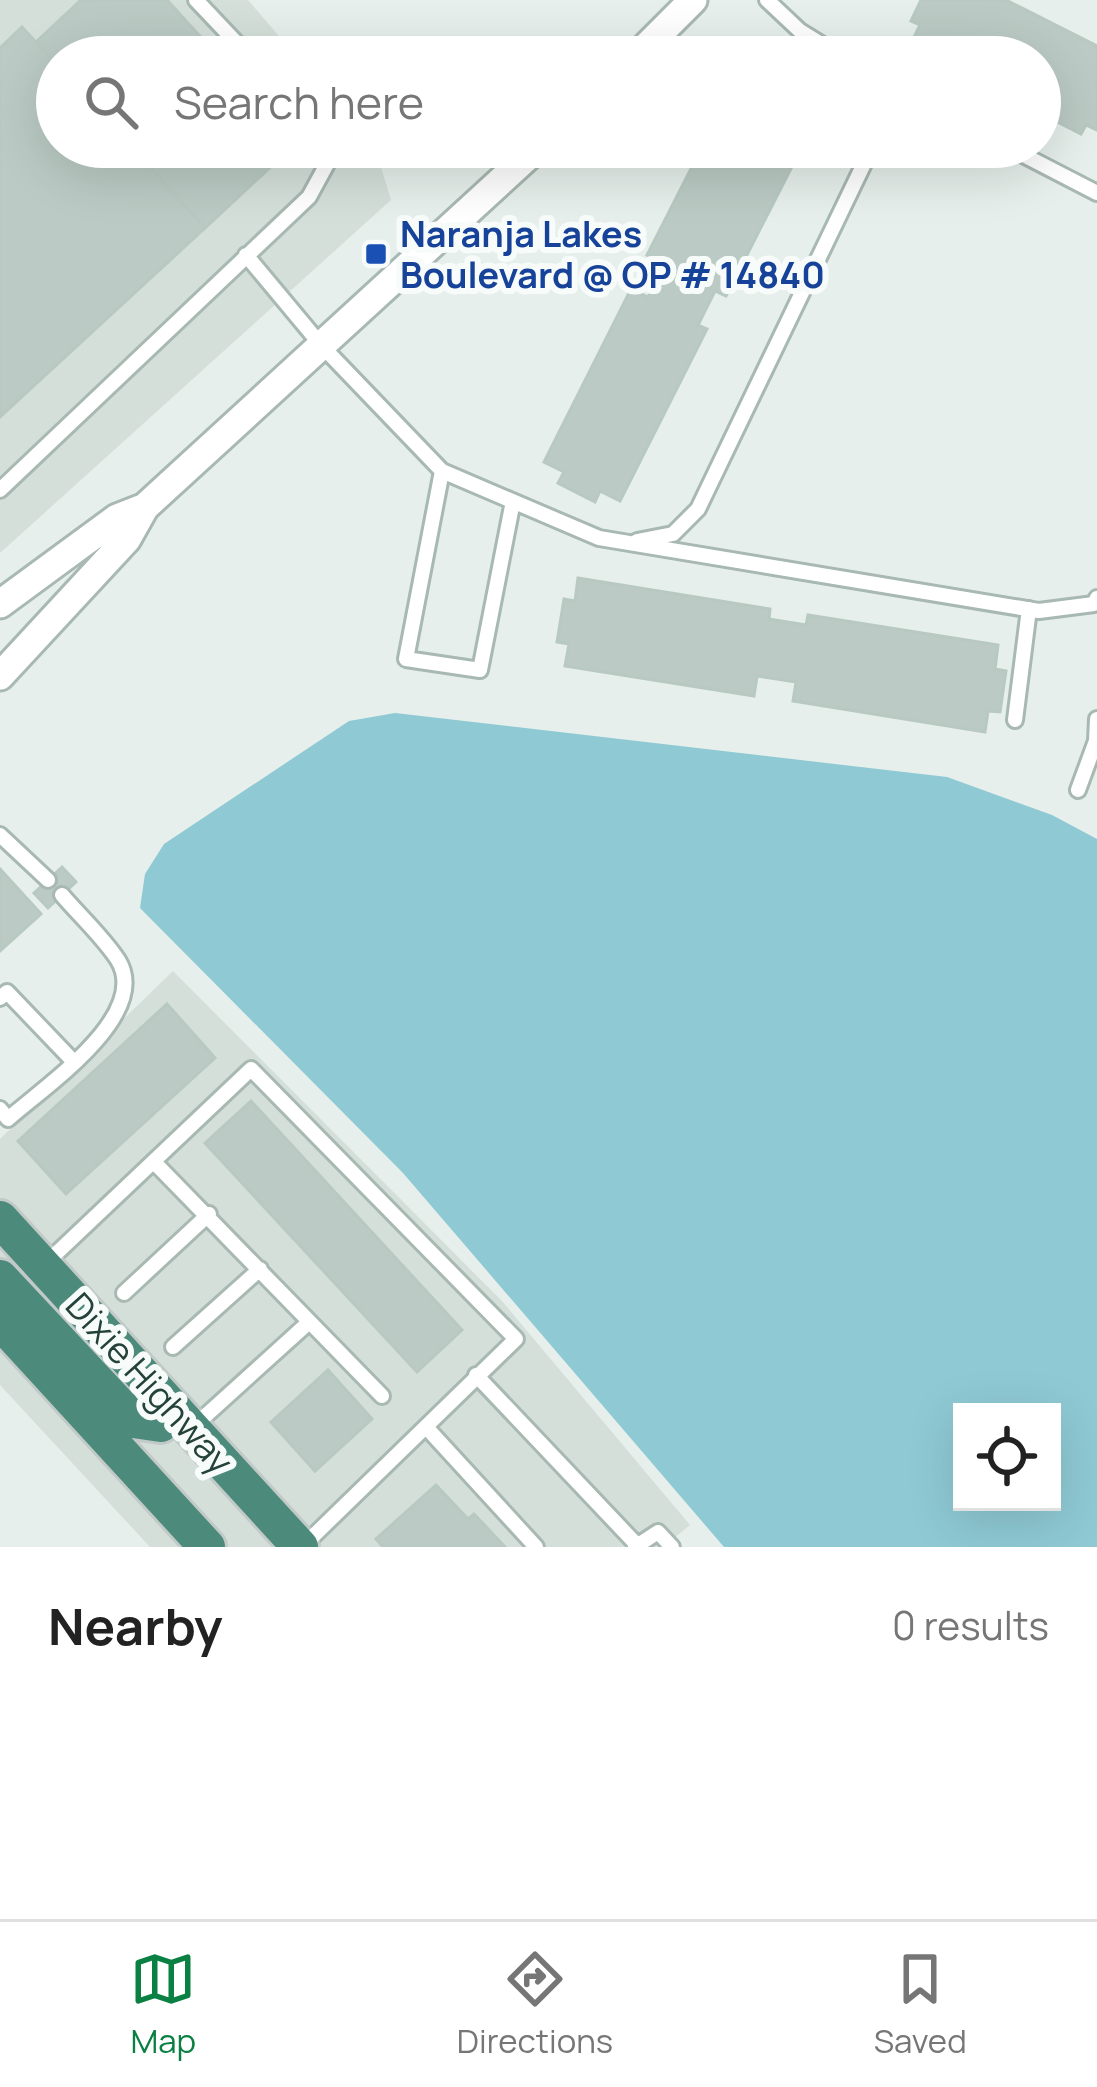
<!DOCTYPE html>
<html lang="en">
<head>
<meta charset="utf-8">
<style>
  :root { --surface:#fff; --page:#f6f6f6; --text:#222; --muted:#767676; --line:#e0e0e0; --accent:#0b8043 }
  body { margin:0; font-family:Manrope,sans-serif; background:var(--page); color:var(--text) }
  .controls { position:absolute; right:36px; bottom:36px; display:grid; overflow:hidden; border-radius:0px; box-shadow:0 12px 48px #0002 }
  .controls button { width:108px; height:108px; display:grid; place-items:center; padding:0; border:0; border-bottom:3px solid var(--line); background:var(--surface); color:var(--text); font:60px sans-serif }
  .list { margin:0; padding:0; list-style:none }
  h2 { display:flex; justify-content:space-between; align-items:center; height:156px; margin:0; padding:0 48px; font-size:51px }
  h2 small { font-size:39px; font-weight:400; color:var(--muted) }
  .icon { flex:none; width:66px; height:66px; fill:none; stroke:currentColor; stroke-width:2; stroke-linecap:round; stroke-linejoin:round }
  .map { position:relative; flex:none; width:1097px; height:1547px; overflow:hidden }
  .search { position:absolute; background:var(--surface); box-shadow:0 12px 48px #0002; left:36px; right:36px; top:36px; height:132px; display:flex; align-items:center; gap:30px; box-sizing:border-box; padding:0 42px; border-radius:66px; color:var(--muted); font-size:45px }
  .sheet { height:372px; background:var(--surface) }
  nav { display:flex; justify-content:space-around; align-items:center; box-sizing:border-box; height:168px; border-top:3px solid var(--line); background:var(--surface); font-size:33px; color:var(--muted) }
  nav a { display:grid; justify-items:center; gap:6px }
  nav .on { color:var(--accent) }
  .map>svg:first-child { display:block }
</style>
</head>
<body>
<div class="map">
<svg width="1097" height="1547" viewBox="0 0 1097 1547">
  <rect width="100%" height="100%" fill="#e6efeb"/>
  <!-- built -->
  <path fill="#d4dfda" d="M0 0H248L297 57H57V147H375L391 200 0 553Z
    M173 971 502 1301 690 1525 663 1547H150L0 1385V1139Z"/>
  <!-- water -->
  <path fill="#8ec9d4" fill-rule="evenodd" d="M395 713 947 777 1052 815 1097 839V1547H724L403 1173 140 908 145 874 164 844 349 721ZM962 1412H1052V1502H962Z"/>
  <!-- building -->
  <path fill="#bbcac4" stroke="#b8c9c2" stroke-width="3" d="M81 0H167L219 57H57V65L36 42Z
    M921 0H1006L1097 46V130L1086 125 1081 134 1040 113V57H929L909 47 920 25 911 21Z
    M22 27 57 65V147H132L205 228 0 417V48Z
    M132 147H292L205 228Z
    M702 147H802L726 296 715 291 698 325 707 329 620 501 600 491 595 502 558 483 564 472 544 462 631 289 648 297 665 264 647 255Z
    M578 578 770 609 769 619 806 625 808 615 998 645 995 669 1006 671 1000 712 988 711 985 732 793 701 796 682 757 676 754 696 565 666 569 644 557 642 564 599 575 601Z
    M62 867 76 882 48 908 34 893Z
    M0 869 41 914 0 951Z
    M167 1004 215 1058 66 1194 18 1141Z
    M251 1101 462 1330 417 1372 205 1143Z
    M328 1370 372 1419 315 1471 271 1422Z
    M436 1485 468 1519 474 1514 505 1547H383L376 1539Z"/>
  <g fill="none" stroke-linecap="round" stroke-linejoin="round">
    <defs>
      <path id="service" d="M196 0 250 57
        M767 0 800 31 842 57
        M1008 147 1097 193
        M246 255 321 345 442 471 406 659 480 670 513 501
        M442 471 599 538 1039 611 1094 604 1097 598
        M0 490 309 197 327 164 322 147
        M637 541 673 534 698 509 872 147
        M1015 720 1029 609
        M1078 790 1096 741 1097 719
        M0 835 48 880
        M0 998 7 992 73 1061
        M0 1109 8 1119C44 1087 152 1015 118 960 103 937 80 916 62 895
        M154 1162 382 1396
        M43 1266 251 1069 516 1339 303 1546
        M124 1293 209 1214
        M173 1347 260 1269
        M476 1375 637 1545
        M426 1427 536 1547
        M192 1428 308 1323
        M635 1547 658 1532 672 1547"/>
      <path id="minor" d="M636 57 693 0
        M0 604 117 518 145 507
        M0 676 127 539 145 507 538 147"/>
      <path id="trunk" d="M0 1219 300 1547
        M0 1278 133 1420 161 1424 176 1411
        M0 1321 207 1547"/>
    </defs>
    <!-- service casing -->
    <use href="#service" stroke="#a8b8b2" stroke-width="20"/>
    <!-- minor casing -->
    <use href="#minor" stroke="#a8b8b2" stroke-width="33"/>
    <!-- trunk casing -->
    <use href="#trunk" stroke="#c2cac8" stroke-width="42"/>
    <!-- service -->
    <use href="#service" stroke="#fff" stroke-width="14"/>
    <!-- minor -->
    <use href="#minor" stroke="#fff" stroke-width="27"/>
    <!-- trunk -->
    <use href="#trunk" stroke="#4c8a7c" stroke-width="36"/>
  </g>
  <!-- markers -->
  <rect fill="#1a4fb4" stroke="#f7fbf9" stroke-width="4.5" x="364" y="242" width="24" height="24" rx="6"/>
  <g text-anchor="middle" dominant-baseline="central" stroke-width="12" stroke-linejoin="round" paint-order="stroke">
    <!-- transit labels -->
    <g font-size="36" font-weight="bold" fill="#164399" stroke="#f7fbf9" text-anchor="start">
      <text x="400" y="233">Naranja Lakes<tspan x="400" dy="41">Boulevard @ OP # 14840</tspan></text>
    </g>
    <!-- street labels -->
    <g font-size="36" fill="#24423a" stroke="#f7fbf9">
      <text transform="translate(150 1383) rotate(48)">Dixie Highway</text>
    </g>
  </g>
</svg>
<div class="controls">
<button><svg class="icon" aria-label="locate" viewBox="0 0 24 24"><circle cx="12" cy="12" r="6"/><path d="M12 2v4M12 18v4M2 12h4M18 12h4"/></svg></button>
</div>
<div class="search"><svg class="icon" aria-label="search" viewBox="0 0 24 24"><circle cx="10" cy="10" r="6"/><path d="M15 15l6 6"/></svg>Search here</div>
</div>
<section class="sheet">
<h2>Nearby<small>0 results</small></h2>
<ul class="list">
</ul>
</section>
<nav>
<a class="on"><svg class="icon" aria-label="map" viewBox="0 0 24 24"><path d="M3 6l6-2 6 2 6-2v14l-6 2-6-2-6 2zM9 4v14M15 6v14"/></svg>Map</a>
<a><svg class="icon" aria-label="directions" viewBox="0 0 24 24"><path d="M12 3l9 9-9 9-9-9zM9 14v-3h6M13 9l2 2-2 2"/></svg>Directions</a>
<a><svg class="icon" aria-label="saved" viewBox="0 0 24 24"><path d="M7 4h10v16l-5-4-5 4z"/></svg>Saved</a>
</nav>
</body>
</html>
